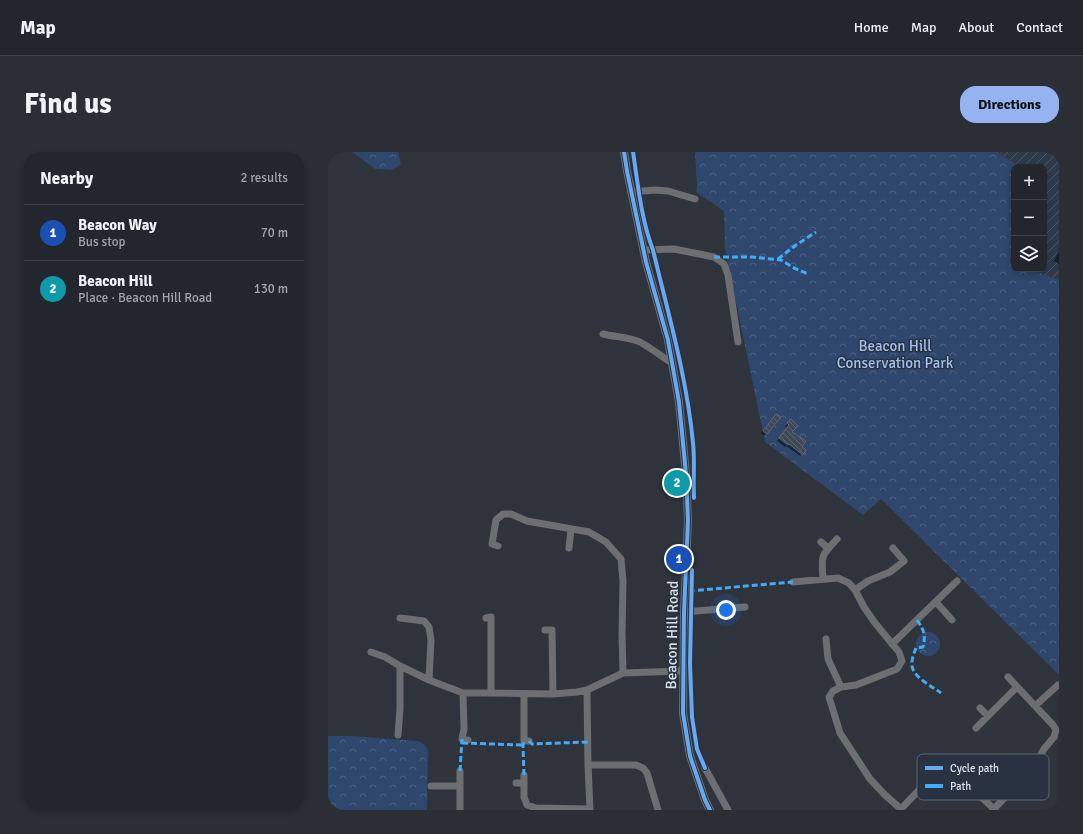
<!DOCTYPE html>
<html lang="en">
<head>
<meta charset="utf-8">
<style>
  :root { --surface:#23262c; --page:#2b2e34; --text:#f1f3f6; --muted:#a3a5a9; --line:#404348; --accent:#95b2f1 }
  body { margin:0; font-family:Signika,sans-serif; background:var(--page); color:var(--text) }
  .controls { position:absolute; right:12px; top:12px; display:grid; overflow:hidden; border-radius:8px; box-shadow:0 2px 6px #0003 }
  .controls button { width:36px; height:36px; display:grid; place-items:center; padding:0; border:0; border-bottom:1px solid var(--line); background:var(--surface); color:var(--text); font:20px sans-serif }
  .you { position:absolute; left:398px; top:458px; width:14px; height:14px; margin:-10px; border:3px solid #fff; border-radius:50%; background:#1a73e8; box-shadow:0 0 0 6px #1a73e833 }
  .badge { display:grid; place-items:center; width:26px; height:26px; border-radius:50%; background:var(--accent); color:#fff; font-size:13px; font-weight:700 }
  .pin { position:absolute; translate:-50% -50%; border:2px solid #fff; box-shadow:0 1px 4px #0006 }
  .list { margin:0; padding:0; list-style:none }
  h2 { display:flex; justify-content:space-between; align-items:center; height:52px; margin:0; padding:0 16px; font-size:17px }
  h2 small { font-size:13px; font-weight:400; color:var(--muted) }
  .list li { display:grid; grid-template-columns:26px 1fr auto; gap:12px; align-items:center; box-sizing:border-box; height:56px; padding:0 16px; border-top:1px solid var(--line) }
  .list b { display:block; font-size:15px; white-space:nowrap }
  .list p { margin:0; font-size:13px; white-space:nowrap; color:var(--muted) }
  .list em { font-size:13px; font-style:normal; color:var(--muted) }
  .icon { flex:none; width:22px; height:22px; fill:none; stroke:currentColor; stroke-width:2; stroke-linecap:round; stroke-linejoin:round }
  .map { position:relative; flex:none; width:731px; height:658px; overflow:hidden; border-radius:16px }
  header { display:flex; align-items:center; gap:24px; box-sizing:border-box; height:56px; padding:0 20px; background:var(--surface); border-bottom:1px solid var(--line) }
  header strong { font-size:19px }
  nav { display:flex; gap:22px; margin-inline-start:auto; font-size:14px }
  .intro { display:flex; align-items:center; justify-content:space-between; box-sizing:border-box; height:96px; padding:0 24px }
  h1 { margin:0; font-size:28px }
  .button { padding:10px 18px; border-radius:16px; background:var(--accent); color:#111; font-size:14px; font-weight:700 }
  main { display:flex; gap:24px; padding:0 24px }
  aside { flex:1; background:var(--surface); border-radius:16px; box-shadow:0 2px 6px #0003 }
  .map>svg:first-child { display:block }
</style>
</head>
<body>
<header>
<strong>Map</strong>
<nav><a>Home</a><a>Map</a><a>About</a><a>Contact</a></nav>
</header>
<div class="intro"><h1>Find us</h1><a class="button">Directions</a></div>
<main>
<aside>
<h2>Nearby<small>2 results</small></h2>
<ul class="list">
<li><span class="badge" style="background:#1a4fb4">1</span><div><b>Beacon Way</b><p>Bus stop</p></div><em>70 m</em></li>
<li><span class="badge" style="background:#0f9aa8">2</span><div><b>Beacon Hill</b><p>Place · Beacon Hill Road</p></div><em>130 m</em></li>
</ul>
</aside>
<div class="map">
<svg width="731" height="658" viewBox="0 0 731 658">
  <defs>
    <pattern id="industrial-furrows" width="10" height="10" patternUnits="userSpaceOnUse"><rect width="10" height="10" fill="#2e3a4c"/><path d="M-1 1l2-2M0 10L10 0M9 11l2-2" fill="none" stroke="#4c5666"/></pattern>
    <pattern id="park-crowns" width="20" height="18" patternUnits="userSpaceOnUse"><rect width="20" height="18" fill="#2f476c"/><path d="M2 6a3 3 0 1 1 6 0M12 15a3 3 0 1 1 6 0" fill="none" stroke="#4d6181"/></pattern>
    <pattern id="building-back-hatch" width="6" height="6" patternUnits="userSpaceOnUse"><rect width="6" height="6" fill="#3f4856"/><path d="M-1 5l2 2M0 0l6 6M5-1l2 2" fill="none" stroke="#5a626e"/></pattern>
  </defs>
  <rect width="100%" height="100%" fill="#2f333b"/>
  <!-- industrial -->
  <path fill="url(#industrial-furrows)" d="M668 0H731V128L702 117H716V15H693Z"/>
  <!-- park -->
  <path fill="url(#park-crowns)" d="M24 0H70L73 12 64 18 47 17Z
    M367 0H668L693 15H686V79L682 110 686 111V117H702L731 128V523L553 347 535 363 437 290 397 97 396 59 368 40 369 33Z
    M588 492a12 12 0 1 1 24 0a12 12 0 1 1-24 0Z
    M0 584H24L90 589 96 592 100 598 99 658H0Z"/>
  <!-- shadow -->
  <path fill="#0007" d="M731 98V112L726 109Z
    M446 266 439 281 436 284 433 281Z
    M463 269 462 280 474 302 472 304 458 294 457 295 449 289 459 276 457 274Z"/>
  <!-- building -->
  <path fill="url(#building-back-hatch)" stroke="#63676e" d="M448 262 453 265 439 282 435 279Z
    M463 267 470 274 464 280 478 289 474 295 478 298 475 303 461 292 460 293 451 286 461 273 459 271Z"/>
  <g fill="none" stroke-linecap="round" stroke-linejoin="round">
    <!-- minor -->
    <path stroke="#6c6e71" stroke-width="7" d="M303 40 327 38 340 39 367 47
      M315 98 346 97 386 105 396 112 400 123 410 190
      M275 182C287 185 301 185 312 190 323 196 334 205 344 211
      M493 390 500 396
      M170 394 164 392 168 368 175 362H183L199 369 261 380 278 390 293 407 295 429 294 482 295 521
      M241 396 243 377
      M495 427C493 403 493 404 509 387
      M465 430 510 426 521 431 527 438 536 455 547 471 571 500 574 509 569 517 528 533 513 535 505 539 501 545 512 581 542 627 557 643 573 657
      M527 438 540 429 562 420 576 409 565 396
      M608 450 624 468
      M356 460 417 455
      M72 466 96 469 101 475 103 488 101 528
      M158 466 163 465V541
      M217 478H224L225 542
      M498 487 500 507 513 535
      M564 492 629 429
      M43 500 57 505 72 514 101 528 135 541H163L225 542 249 540 259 538 295 521 355 519
      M259 538 260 613 262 658
      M135 541 136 577 134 587 140 588
      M196 542V589H201
      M707 554 730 533
      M652 556 660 564 689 535
      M648 576 660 564
      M70 583 72 557V514
      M260 613H308L315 616 319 621 330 658
      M377 616 400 658
      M196 623V645L199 653 208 656 262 657
      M188 631H196
      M103 634H132
      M666 657 707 613 716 597 726 585 728 578 725 573 680 525
      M132 658V619
      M572 658 611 617 618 615 624 617 667 658"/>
    <!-- tertiary -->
    <path stroke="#6c6e71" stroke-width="8" d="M296 0 299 19 318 110 340 188 351 250 358 322 360 368 356 460 355 561 362 604 377 648 382 658"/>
    <!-- quiet -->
    <path stroke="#42abf6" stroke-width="3" stroke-dasharray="6 3" stroke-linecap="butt" d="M386 105H424L453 108 466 116 480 122
      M450 107 468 93 488 80
      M361 439 465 430
      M589 468C596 478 598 483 595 495L588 496C586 501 583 509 584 514 585 525 605 535 613 541
      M201 589 204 592 260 590
      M134 591 195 593
      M132 619 134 587
      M196 623 195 593 196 589"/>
    <defs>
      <path id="cycleway" d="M296 0 299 19 318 110 340 188 351 250 358 322 360 368 356 460 355 561 362 604 377 648 382 658
        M305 0C310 32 313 67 325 98 340 161 359 226 365 291 367 309 365 328 366 346
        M364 418 362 512 364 565 369 597 377 616"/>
    </defs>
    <!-- cycleway casing -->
    <use href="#cycleway" stroke="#293241" stroke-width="6"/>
    <!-- cycleway -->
    <use href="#cycleway" stroke="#66a8f1" stroke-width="4"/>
  </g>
  <g text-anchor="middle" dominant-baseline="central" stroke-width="3" stroke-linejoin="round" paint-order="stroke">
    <!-- park labels -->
    <g font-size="15" fill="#9fc0f2" stroke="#293241">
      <text x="567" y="194">Beacon Hill<tspan x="567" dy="17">Conservation Park</tspan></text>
    </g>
    <!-- street labels -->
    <g font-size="15" fill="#dae0e9" stroke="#293241">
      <text transform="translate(344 483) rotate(-89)">Beacon Hill Road</text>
    </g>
  </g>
  <!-- legend -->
  <rect x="589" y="602" width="132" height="46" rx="6" fill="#293241" stroke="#5e6673" stroke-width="1"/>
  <rect x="597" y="614" width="18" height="4" fill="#66a8f1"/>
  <rect x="597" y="632" width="18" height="4" fill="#42abf6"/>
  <g font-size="11" fill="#dae0e9">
    <text x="622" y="620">Cycle path</text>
    <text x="622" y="638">Path</text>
  </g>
</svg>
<div class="controls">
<button>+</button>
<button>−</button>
<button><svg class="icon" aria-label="layers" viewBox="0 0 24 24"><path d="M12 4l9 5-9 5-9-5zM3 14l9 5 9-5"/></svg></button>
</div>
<div class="you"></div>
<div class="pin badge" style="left:351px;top:407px;background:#1a4fb4">1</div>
<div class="pin badge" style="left:349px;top:331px;background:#0f9aa8">2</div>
</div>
</main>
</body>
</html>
